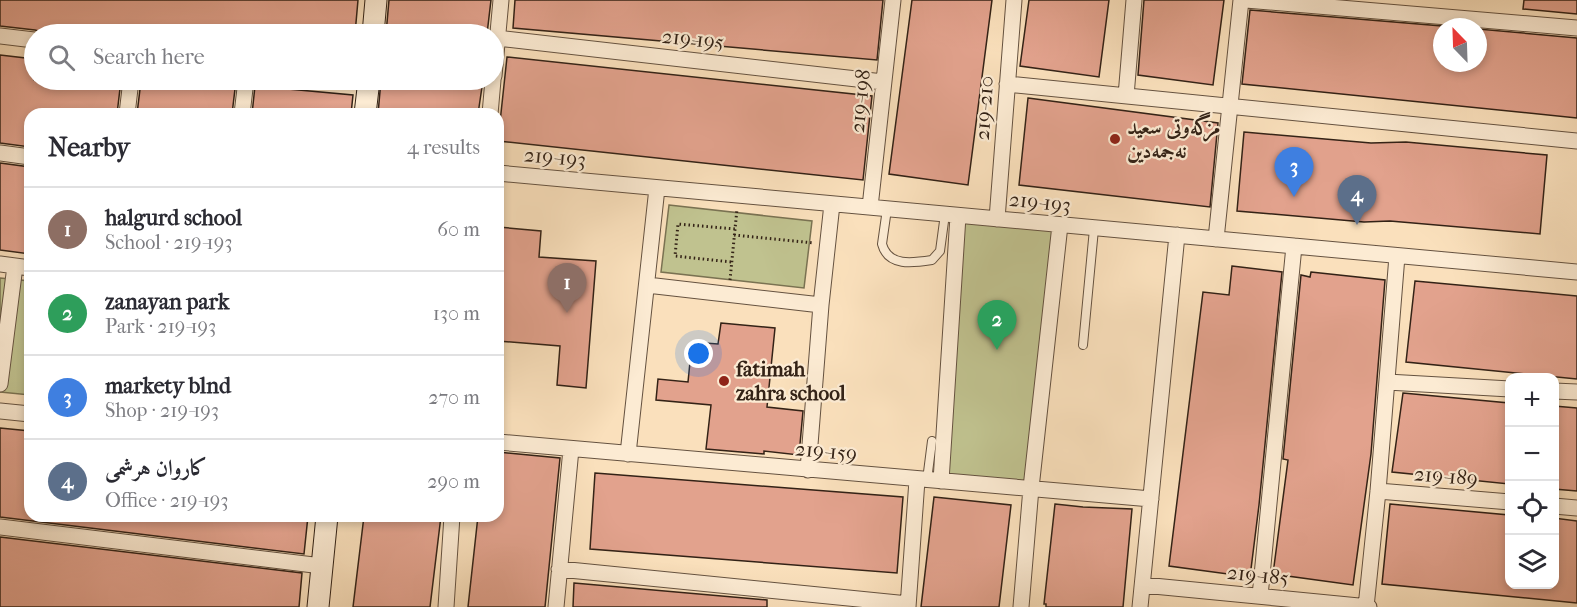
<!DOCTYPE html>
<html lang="en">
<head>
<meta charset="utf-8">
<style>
  :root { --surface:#fff; --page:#f2f2f3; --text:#2b2b33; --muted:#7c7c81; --line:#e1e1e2; --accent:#8f2418 }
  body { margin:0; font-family:"IM FELL French Canon",Amiri,serif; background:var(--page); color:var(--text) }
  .controls { position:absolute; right:18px; bottom:18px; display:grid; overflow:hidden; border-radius:12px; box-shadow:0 3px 9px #0003 }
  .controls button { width:54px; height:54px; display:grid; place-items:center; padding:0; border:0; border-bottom:2px solid var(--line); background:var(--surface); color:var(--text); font:30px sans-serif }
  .compass { position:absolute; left:1433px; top:18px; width:54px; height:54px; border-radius:50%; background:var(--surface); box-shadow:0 3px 9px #0003; rotate:337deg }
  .you { position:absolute; left:699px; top:354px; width:21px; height:21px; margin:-15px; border:4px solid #fff; border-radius:50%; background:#1a73e8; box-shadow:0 0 0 9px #1a73e833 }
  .badge { display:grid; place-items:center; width:39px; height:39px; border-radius:50%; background:var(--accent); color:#fff; font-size:20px; font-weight:700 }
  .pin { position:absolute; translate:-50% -50px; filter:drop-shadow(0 2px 3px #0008) }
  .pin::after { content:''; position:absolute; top:32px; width:21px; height:18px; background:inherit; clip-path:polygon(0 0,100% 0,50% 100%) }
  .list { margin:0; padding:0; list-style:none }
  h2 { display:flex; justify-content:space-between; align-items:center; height:78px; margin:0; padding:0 24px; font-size:26px }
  h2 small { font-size:20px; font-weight:400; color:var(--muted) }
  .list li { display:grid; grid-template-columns:39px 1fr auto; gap:18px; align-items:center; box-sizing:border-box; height:84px; padding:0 24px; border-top:2px solid var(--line) }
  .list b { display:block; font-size:22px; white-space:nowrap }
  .list p { margin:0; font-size:20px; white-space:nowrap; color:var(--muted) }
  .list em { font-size:20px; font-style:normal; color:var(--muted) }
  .icon { flex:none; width:33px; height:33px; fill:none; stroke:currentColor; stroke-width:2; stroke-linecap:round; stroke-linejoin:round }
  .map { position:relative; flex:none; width:1577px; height:607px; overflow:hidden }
  .search { position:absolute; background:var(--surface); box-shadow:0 3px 9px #0003; left:24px; top:24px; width:480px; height:66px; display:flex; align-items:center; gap:15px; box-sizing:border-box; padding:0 21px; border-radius:33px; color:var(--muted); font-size:22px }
  .panel { position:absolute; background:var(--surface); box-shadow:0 3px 9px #0003; left:24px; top:108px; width:480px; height:414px; border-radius:18px }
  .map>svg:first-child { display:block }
</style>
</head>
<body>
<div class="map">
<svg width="1577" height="607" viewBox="0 0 1577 607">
  <rect width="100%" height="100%" fill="#fae0bc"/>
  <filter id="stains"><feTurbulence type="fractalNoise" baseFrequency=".00333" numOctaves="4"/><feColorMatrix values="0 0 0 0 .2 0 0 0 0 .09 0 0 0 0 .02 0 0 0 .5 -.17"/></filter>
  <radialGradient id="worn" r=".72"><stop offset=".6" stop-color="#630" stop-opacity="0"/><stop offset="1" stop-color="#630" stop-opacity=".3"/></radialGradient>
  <!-- green -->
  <path fill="#c0c28f" stroke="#7a7252" stroke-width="1.5" d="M669 205 812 221 804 288 661 272Z
    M958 216 1056 224 1027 481 948 477Z
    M0 278 30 281V395L0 392Z"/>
  <!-- building -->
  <path fill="#e2a28d" stroke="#332216" stroke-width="1.5" d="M0 0H358L355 34H49L35 30 0 26Z
    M389 0H491L487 34H386Z
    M515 0H883L877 60 513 28Z
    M912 0H992L968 185 889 174Z
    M1029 0H1109L1099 77 1020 66Z
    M1144 0H1224L1213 85 1138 75Z
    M1524 0H1577V14L1523 9Z
    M1250 10 1442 26V63H1478V29L1577 38V118L1242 84Z
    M0 55 34 59V80H121L117 114H30V147L0 143Z
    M507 57 872 96 863 180 498 141Z
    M381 80H483L478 114H378Z
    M141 81 152 80 235 89 232 114H137Z
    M255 86 353 95 351 114H252Z
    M1028 98 1218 123 1210 207 1019 185Z
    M1244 132 1371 143 1406 142 1547 155 1540 234 1390 221 1364 222 1237 211Z
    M0 163 30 167V254L0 250Z
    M498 227 541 231 539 257 596 261 586 388 557 385 560 346 498 341Z
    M1232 266 1282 272 1259 505 1250 577 1169 566 1203 292 1229 295Z
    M1311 272 1385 280 1371 454 1353 585 1273 574 1288 460 1283 459 1301 275 1310 277Z
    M1415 281 1577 296V379L1406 362Z
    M721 323 775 328 767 407 803 411 799 455 764 451V454L706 449 711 405 656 400 658 379 688 382 692 342 718 344Z
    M1403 393 1509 403V484L1392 472Z
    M1554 406 1577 408V491L1554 489Z
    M0 428 30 431V516H308L304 554 0 517Z
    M498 452 560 458 545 607H468L478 516H498Z
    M595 473 903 497 897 573 590 549Z
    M934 497 1011 505 999 607H921Z
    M1055 504 1083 507 1132 509 1123 607H1046V604H1044Z
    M1390 504 1509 515V585H1554V518L1577 521V603L1382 584Z
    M364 516H441L430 607H353Z
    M0 537 302 573 299 607H0Z
    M574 583 767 600V607H573Z"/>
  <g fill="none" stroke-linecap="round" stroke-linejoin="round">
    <defs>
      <path id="lane" d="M887 209 882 244C888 267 913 263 932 260L940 251 945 214
        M1083 345 1094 229
        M927 480 932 441"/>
      <path id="street" d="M1246 0 1577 28
        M0 36 34 40
        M497 38 883 82
        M494 76 501 0
        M1007 84 1577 141
        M1126 96 1134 0
        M127 114 131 80
        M242 114 246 80
        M490 114 493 80
        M0 153 30 157
        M498 173 1577 272
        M870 207 893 0
        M997 219 1014 0
        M1216 239 1241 0
        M0 264 30 268
        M647 285 821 305
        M1387 382 1510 389
        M0 384 15 266
        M1554 391 1577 392
        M0 411 30 414
        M498 442 1151 499
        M628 454 657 188
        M808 470 821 305 832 204
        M941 481 958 216
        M1378 491 1510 502
        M1554 506 1577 508
        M0 527 322 566
        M559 569 908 604
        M1143 585 1369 607
        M1260 596 1294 246
        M446 607 452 516
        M556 607 571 449
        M908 607 917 480
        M1021 607 1031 488 1060 225
        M1140 607 1177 235
        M1366 607 1378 491 1397 256"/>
      <path id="secondary" d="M373 34 376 0
        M365 114 369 80
        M318 607 327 516"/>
    </defs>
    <!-- lane casing -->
    <use href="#lane" stroke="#655240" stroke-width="10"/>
    <!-- street casing -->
    <use href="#street" stroke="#655240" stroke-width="17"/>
    <!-- secondary casing -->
    <use href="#secondary" stroke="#332216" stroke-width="23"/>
    <!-- path -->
    <path stroke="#332216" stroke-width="3" stroke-dasharray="1.5 3" stroke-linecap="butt" d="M734 235 814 243
      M731 262 675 256 678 224 735 229
      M730 280 737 209"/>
    <!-- lane -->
    <use href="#lane" stroke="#fcebd3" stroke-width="8"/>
    <!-- street -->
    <use href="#street" stroke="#fcebd3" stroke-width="15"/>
    <!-- secondary -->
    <use href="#secondary" stroke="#fcebd3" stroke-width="21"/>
  </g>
  <!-- markers -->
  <g fill="#8f2418" stroke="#fcebd3" stroke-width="2">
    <circle cx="1115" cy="139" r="6"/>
    <circle cx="724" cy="381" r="6"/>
  </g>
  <g text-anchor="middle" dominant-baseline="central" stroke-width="4.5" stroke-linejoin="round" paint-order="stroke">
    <!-- street labels -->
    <g font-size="21" fill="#332216" stroke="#fcebd3">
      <text transform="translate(693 39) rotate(6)">219-195</text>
      <text transform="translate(860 101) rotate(-84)">219-198</text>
      <text transform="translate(984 108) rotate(-86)">219-210</text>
      <text transform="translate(555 157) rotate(5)">219-193</text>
      <text transform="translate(1040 202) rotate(6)">219-193</text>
      <text transform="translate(826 451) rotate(5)">219-159</text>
      <text transform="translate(1446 476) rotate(5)">219-189</text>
      <text transform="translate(1258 575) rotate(6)">219-185</text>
    </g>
    <!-- poi labels -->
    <g font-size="21" font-weight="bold" fill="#332216" stroke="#fcebd3" text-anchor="start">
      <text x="1127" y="127">مزگەوتی سعید<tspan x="1127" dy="24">نەجمەدین</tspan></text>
      <text x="736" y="369">fatimah<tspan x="736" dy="24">zahra school</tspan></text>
    </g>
  </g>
  <rect width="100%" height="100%" filter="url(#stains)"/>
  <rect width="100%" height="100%" fill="url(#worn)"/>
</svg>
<div class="controls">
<button>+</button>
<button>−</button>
<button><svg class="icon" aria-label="locate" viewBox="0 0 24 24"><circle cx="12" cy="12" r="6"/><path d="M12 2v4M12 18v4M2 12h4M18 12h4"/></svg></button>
<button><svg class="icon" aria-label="layers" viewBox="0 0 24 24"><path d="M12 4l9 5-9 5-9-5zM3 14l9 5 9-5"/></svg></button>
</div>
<svg class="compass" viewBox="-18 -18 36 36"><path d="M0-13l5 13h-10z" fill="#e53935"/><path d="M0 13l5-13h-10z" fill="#7c7c81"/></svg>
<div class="you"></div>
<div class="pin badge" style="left:567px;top:313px;background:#8d6e63">1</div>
<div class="pin badge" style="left:997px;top:350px;background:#2e9e5b">2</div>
<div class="pin badge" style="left:1294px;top:197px;background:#3f7fe0">3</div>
<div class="pin badge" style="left:1357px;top:225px;background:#5c6f8a">4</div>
<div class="search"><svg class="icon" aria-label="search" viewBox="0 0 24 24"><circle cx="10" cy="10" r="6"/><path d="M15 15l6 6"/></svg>Search here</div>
<section class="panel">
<h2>Nearby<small>4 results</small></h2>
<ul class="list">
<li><span class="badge" style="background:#8d6e63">1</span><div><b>halgurd school</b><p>School · 219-193</p></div><em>60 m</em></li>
<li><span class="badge" style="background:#2e9e5b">2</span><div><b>zanayan park</b><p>Park · 219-193</p></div><em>130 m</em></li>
<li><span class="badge" style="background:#3f7fe0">3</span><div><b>markety blnd</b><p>Shop · 219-193</p></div><em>270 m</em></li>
<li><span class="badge" style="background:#5c6f8a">4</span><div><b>كاروان هرشمی</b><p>Office · 219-193</p></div><em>290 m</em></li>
</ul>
</section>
</div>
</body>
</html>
